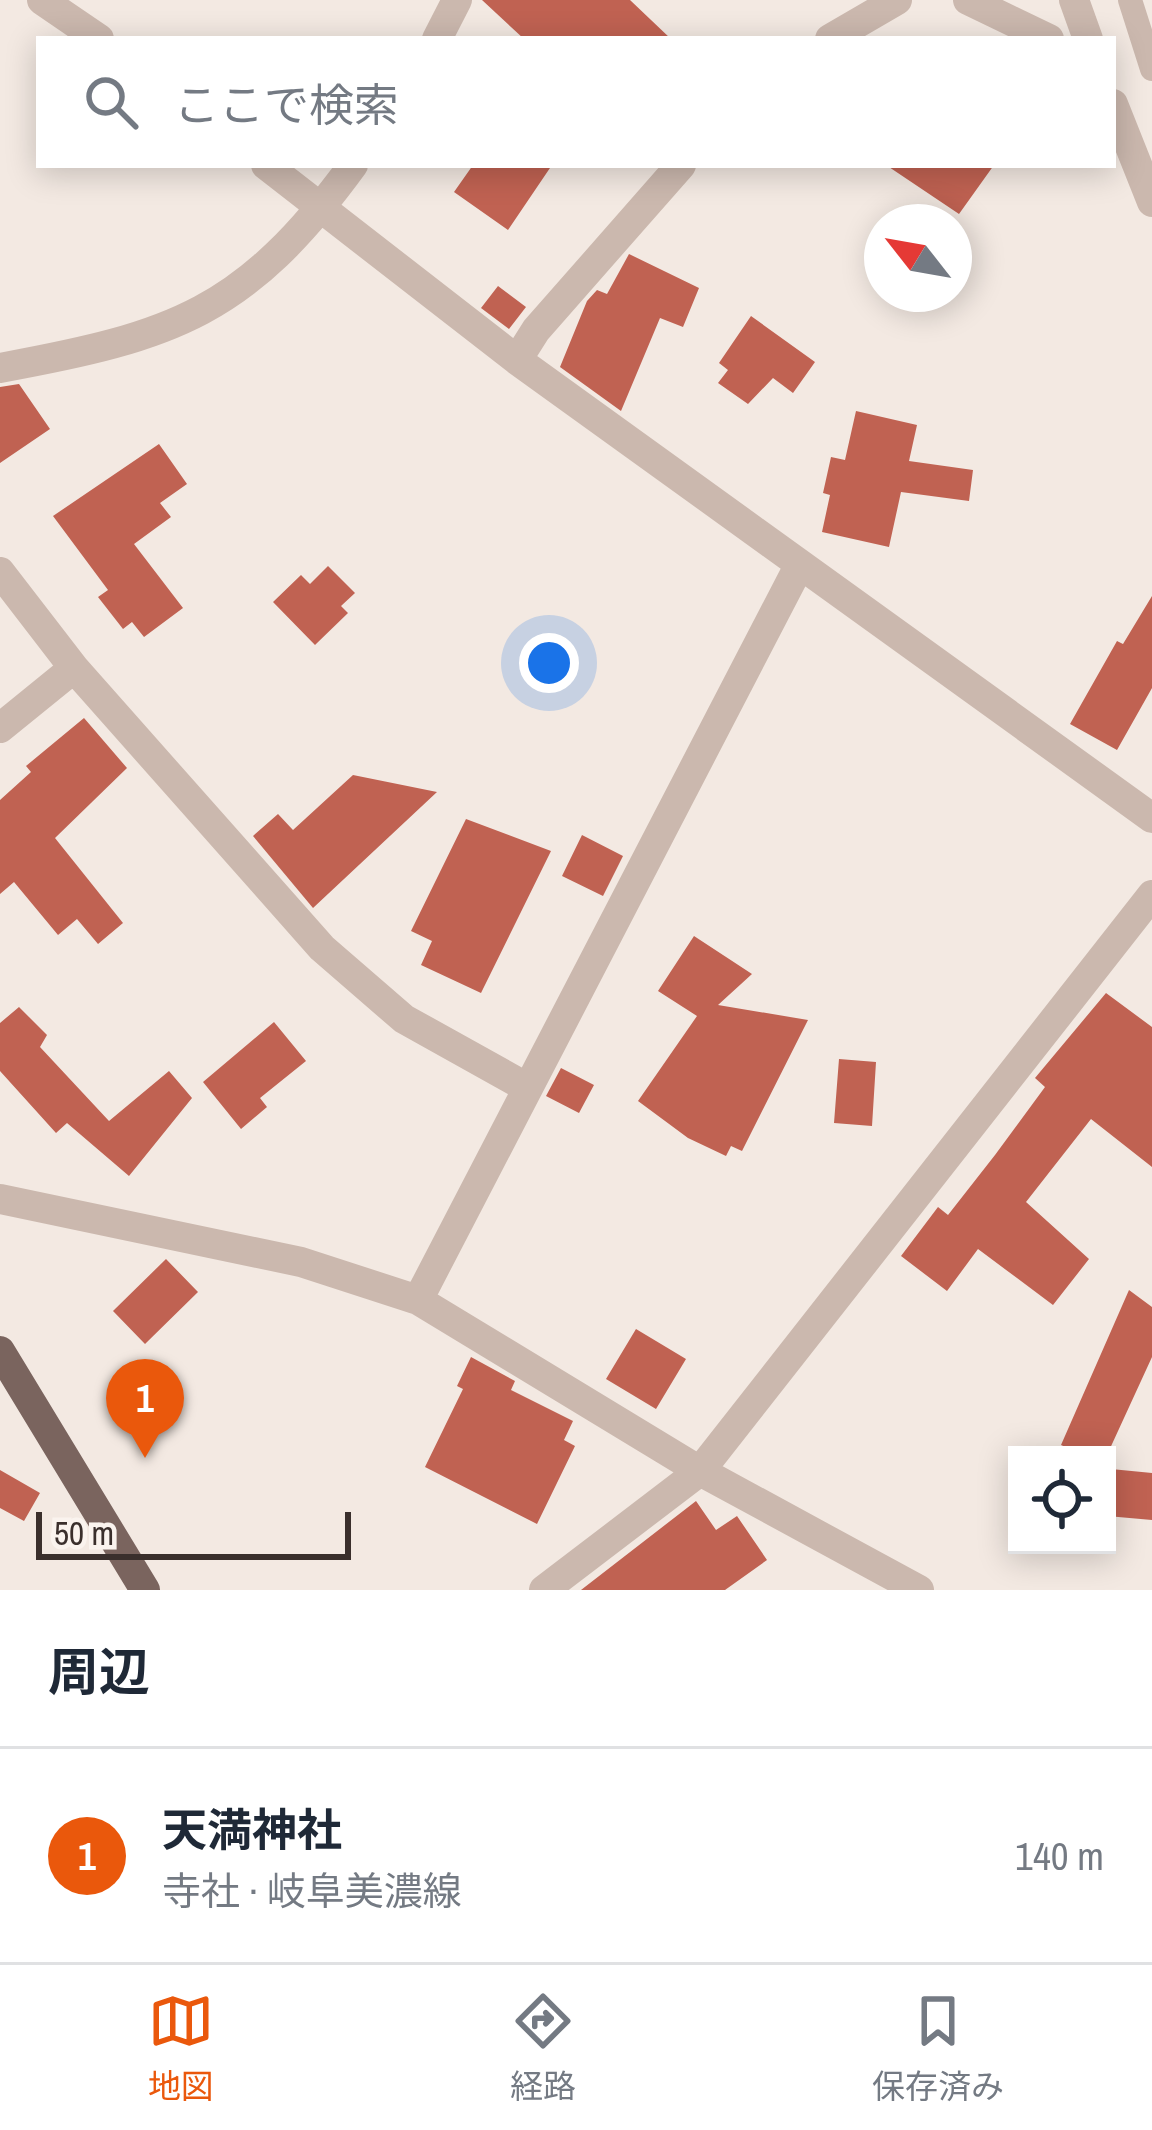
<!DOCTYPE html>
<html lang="ja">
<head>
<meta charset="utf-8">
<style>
  :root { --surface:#fff; --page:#f2f2f3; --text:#1f2937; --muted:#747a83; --line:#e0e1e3; --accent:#ea580c }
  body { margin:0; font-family:"Archivo Narrow","Noto Sans JP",sans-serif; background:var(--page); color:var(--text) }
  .controls { position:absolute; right:36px; bottom:36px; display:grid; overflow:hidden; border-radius:0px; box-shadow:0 6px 30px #0003 }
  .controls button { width:108px; height:108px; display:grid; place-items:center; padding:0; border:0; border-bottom:3px solid var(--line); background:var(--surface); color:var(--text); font:60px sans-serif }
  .compass { position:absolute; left:864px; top:204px; width:108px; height:108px; border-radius:50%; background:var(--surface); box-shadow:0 6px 30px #0003; rotate:301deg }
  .scale { position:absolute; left:36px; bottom:30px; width:315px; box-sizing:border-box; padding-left:12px; border:6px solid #3a2f2c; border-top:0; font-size:33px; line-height:42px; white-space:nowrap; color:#3a2f2c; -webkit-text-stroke:9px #faf3ee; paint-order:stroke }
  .you { position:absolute; left:549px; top:663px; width:42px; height:42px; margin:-30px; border:9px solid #fff; border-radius:50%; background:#1a73e8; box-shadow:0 0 0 18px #1a73e833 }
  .badge { display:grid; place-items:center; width:78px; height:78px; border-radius:50%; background:var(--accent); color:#fff; font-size:39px; font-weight:700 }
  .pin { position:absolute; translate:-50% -99px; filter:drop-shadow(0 3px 6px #0008) }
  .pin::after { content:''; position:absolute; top:63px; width:42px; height:36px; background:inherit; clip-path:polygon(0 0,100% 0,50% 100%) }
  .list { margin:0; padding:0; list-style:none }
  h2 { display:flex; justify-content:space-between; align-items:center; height:156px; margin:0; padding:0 48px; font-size:51px }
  h2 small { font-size:39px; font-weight:400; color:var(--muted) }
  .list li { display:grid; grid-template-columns:78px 1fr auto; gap:36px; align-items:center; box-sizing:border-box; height:216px; padding:0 48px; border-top:3px solid var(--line) }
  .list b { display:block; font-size:45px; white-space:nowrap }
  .list p { margin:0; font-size:39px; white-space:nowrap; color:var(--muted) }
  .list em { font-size:39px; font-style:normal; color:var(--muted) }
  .icon { flex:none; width:66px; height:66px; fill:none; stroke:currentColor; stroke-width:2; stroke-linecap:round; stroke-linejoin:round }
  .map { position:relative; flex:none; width:1152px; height:1590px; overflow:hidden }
  .search { position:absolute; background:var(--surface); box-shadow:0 6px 30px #0003; left:36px; right:36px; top:36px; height:132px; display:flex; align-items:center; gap:30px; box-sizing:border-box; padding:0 42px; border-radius:0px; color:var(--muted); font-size:45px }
  .sheet { height:372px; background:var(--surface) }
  nav { display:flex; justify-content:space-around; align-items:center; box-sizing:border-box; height:168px; border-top:3px solid var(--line); background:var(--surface); font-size:33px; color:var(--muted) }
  nav a { display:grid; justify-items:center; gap:6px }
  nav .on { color:var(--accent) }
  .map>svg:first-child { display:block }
</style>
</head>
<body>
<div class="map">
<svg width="1152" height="1590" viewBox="0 0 1152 1590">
  <rect width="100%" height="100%" fill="#f3e9e2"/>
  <!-- building -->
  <path fill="#c06252" d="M482 0H630L671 39H524Z
    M473 165H552L508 230 454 192Z
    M886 165H994L959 214Z
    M629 254 699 288 683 327 660 318 621 411 560 367 587 301 597 290 607 294Z
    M498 286 526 307 509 329 481 308Z
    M751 316 815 362 793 393 773 378 748 404 718 383 728 370 719 363Z
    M19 384 50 429 0 463V387Z
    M856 411 917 425 909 461 973 470 969 501 901 492 889 547 822 532 830 495 823 493 831 457 845 460Z
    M159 444 187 484 160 503 171 517 134 544 183 608 144 637 132 622 123 629 98 597 108 590 53 516Z
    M328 566 355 593 341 606 348 613 315 645 273 602 301 575 310 584Z
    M1152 596V688L1117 750 1070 724 1117 641 1123 644Z
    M84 718 127 768 55 838 123 923 98 944 77 919 58 935 14 882 0 894V800L31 772 26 766Z
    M353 775 437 792 313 908 253 836 278 814 293 830Z
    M466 819 551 851 481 993 421 965 432 941 411 931Z
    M582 835 623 856 603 896 562 876Z
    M694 936 752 974 718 1005 808 1020 742 1151 731 1146 726 1156 688 1138 638 1101 697 1016 658 991Z
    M1106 993 1152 1027V1167L1091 1119 1026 1202 1089 1259 1053 1305 978 1249 947 1291 901 1256 938 1207 948 1215 995 1155 1045 1087 1035 1078Z
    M19 1007 47 1035 40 1047 109 1121 169 1071 192 1098 129 1176 67 1123 56 1133 0 1071V1023Z
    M274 1022 306 1061 260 1098 267 1107 241 1129 203 1082Z
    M839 1059 876 1062 872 1126 834 1123Z
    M561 1068 594 1085 579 1113 546 1096Z
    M166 1259 198 1292 145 1344 113 1311Z
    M1129 1290 1152 1307V1357L1107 1455H1083L1061 1445Z
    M636 1329 686 1359 656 1409 606 1379Z
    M471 1357 515 1381 511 1390 573 1421 564 1440 575 1446 537 1524 425 1467 463 1389 457 1386Z
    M1111 1469 1152 1473V1520L1107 1516Z
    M0 1470 40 1493 24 1521 0 1508Z
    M696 1501 716 1530 737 1516 767 1560 725 1590H581Z"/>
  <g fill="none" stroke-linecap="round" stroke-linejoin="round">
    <!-- service -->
    <path stroke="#cbb8ae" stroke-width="24" d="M1130 0 1152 69"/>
    <!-- minor -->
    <path stroke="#cbb8ae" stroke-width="30" d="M42 0 99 39
      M968 0 1049 39
      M1074 0 1088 39
      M437 39 457 0
      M830 39 897 0
      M1113 104 1152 202
      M266 165 517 360 1152 818
      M517 360 536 330 681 165
      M0 368C174 336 245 313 353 165
      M0 572 74 668 322 948 404 1019 528 1088
      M0 728 74 668
      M0 1199 301 1262 418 1300 700 1471 919 1590
      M418 1300 799 566
      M544 1590 700 1471 1152 895"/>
    <!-- primary -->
    <path stroke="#7a645e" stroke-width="30" d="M0 1351 145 1590"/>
  </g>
</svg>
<div class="controls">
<button><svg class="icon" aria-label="locate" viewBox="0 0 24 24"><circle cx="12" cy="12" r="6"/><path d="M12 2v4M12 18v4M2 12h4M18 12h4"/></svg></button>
</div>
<svg class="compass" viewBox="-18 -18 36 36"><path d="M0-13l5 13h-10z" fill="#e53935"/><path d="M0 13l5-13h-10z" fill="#747a83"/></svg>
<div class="scale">50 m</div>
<div class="you"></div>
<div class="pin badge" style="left:145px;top:1458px">1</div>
<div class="search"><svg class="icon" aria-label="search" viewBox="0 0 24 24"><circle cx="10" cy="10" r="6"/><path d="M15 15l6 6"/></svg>ここで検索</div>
</div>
<section class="sheet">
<h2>周辺<small></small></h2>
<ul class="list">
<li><span class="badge">1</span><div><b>天満神社</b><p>寺社 · 岐阜美濃線</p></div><em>140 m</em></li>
</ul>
</section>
<nav>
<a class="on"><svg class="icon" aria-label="map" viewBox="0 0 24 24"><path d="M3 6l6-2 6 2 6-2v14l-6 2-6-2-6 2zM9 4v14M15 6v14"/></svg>地図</a>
<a><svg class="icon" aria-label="directions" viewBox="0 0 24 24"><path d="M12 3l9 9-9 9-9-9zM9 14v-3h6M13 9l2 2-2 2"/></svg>経路</a>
<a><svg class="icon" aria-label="saved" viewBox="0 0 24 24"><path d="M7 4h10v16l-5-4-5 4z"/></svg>保存済み</a>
</nav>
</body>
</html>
